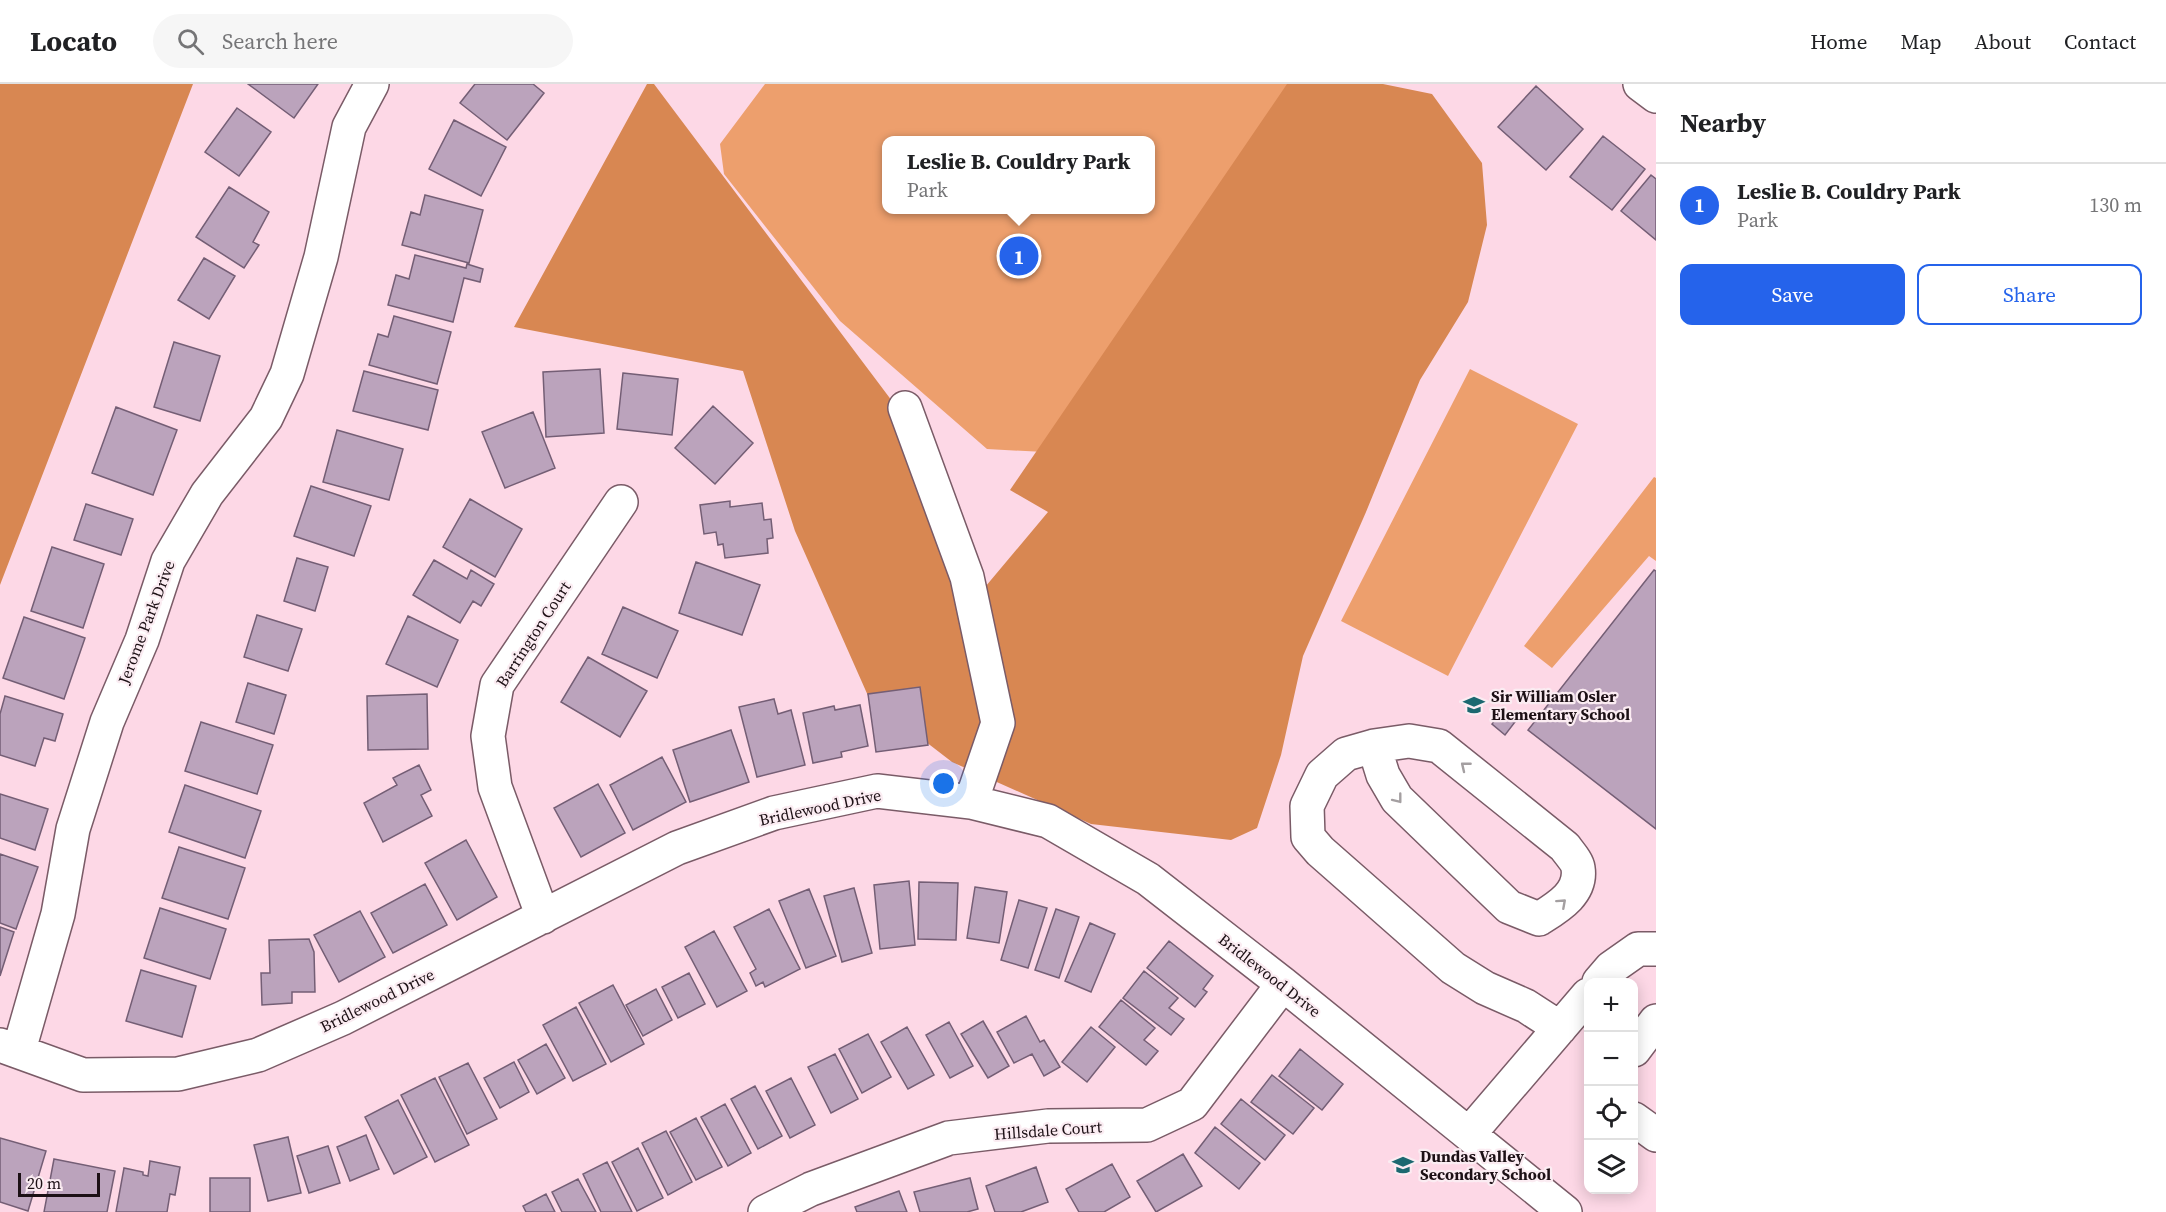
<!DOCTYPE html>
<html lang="en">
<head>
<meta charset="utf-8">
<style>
  :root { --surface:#fff; --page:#f6f6f6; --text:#202124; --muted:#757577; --line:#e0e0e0; --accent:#2563eb }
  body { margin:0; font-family:"Source Serif 4",serif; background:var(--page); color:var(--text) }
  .controls { position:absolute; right:18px; bottom:18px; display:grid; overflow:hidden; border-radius:12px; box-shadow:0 3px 15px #0003 }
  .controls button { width:54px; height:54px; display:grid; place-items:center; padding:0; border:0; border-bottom:2px solid var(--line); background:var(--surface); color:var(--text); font:30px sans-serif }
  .scale { position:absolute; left:18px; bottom:15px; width:82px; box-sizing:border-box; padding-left:6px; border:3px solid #1c1015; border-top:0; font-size:16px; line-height:21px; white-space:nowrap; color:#1c1015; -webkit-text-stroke:4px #fbecf2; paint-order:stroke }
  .you { position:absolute; left:944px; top:700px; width:21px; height:21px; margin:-15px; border:4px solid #fff; border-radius:50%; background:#1a73e8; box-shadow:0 0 0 9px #1a73e833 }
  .badge { display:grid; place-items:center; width:39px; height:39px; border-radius:50%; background:var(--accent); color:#fff; font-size:20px; font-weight:700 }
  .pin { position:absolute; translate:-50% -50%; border:3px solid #fff; box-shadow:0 2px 6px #0006 }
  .popup { position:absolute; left:882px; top:52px; width:273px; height:78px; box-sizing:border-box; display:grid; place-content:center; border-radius:12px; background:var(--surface); filter:drop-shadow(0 2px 4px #0005); font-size:20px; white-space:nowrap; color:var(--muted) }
  .popup b { font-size:22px; color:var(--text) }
  .popup::after { content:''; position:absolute; left:50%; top:100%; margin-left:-12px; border:12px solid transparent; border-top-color:var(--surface) }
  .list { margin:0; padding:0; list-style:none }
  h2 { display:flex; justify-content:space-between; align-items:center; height:78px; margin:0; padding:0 24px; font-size:26px }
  h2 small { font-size:20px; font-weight:400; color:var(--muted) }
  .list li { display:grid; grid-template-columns:39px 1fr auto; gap:18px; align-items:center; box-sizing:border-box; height:84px; padding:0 24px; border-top:2px solid var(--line) }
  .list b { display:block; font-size:22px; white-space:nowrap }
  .list p { margin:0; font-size:20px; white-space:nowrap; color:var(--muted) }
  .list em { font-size:20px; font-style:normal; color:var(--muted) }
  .actions { display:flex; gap:12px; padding:18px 24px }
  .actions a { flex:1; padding:14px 0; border:2px solid var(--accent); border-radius:12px; text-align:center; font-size:21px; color:var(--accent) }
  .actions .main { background:var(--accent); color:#fff }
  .icon { flex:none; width:33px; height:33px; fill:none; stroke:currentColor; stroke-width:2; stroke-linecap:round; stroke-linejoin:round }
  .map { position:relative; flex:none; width:1656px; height:1128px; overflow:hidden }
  header { display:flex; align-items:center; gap:36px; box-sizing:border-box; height:84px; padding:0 30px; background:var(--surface); border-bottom:2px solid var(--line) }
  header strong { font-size:28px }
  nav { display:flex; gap:33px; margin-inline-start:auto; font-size:21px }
  .search { width:420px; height:54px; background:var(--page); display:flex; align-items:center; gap:15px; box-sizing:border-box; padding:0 21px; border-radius:33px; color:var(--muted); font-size:22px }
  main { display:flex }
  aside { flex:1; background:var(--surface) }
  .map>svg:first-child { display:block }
</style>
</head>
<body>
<header>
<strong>Locato</strong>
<div class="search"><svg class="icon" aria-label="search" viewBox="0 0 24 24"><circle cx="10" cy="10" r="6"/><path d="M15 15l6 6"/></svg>Search here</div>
<nav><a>Home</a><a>Map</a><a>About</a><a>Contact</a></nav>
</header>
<main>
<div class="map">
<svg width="1656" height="1128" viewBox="0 0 1656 1128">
  <rect width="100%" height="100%" fill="#fdd8e6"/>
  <!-- green -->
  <path fill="#ed9f6d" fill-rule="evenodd" d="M765 0H1313L1101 371 987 365 840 237 724 90 720 60ZM887 57H1151V126H887Z
    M1470 285 1578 340 1448 592 1341 537Z
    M1654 393 1656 394V477L1649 472 1552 584 1524 562Z"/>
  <!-- forest -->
  <path fill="#d88752" d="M0 0H193L0 501Z
    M647 0H654L892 317 970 521 1048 428 1010 406 1287 0H1383L1432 10 1482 79 1487 141 1468 218 1420 296 1366 428 1303 572 1281 671 1257 744 1231 756 1091 740 952 678 869 614 795 447 743 287 514 243Z"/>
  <!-- building -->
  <path fill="#bba3bc" stroke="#745e75" stroke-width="1.5" d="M248 0H318L294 34Z
    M475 0H533L544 9 507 56 460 19Z
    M1536 2 1583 45 1546 86 1498 43Z
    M237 24 271 48 239 92 205 68Z
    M454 36 506 63 481 112 429 85Z
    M1603 52 1645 85 1612 126 1570 93Z
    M1651 91 1656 95V156L1621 127Z
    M229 103 269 128 253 158 259 161 244 184 196 153Z
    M425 111 483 126 469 179 402 161 411 128 420 131Z
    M415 171 466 184 467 180 483 185 480 198 464 194 453 238 388 221 396 191 409 195Z
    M204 174 235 192 209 235 178 216Z
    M394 232 451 248 437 300 369 281 378 250 388 253Z
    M174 258 220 272 200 337 154 323Z
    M600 285 604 349 546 353 543 288Z
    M364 287 438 306 428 346 353 327Z
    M623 289 678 295 672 351 617 345Z
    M713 322 753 359 715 400 675 364Z
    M116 323 177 346 153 411 92 389Z
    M533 328 555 384 505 404 482 348Z
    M337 346 403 365 389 416 323 398Z
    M311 402 371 422 354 472 294 452Z
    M470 415 522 445 495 493 443 463Z
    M730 417V423L762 419 764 436 771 435 773 454 767 455 768 469 725 474 723 460 718 461 716 448 704 450 700 421Z
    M86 420 133 435 121 471 74 456Z
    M52 463 104 480 83 544 31 527Z
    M297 474 328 483 315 527 284 517Z
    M434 476 467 495 471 486 494 500 481 522 473 517 460 539 413 511Z
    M696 478 760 501 742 551 679 529Z
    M1654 486 1656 487V745L1528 646Z
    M623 523 678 547 657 594 602 570Z
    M257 531 302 545 288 587 244 573Z
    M408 532 458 556 437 603 386 580Z
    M24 533 85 554 64 615 3 594Z
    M588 573 647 607 620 653 561 618Z
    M248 599 286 611 274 650 236 638Z
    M920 603 928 661 876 668 868 610Z
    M427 610 428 665 368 666 367 612Z
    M5 612 63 630 55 657 44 654 35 682 0 671V630Z
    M774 615 778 630 791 626 805 681 757 693 739 623Z
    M860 621 868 662 841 668 842 673 813 679 803 629 834 622 835 626Z
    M1501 627 1515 638 1505 651 1492 640Z
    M201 638 273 661 257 710 185 687Z
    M731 646 749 698 690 718 673 666Z
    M662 673 686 718 633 746 610 701Z
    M419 681 431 706 421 711 432 732 383 758 364 719 397 701 393 694Z
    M598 700 625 749 581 773 554 724Z
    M185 701 261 727 245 774 169 748Z
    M0 710 48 725 35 766 0 754Z
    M466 756 497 813 457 836 425 779Z
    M179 763 245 784 228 835 162 814Z
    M0 770 38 783 16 845 0 839Z
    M909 797 915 861 880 865 874 801Z
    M919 798 958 799 956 856 918 855Z
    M425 800 447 841 393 869 371 829Z
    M975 803 1007 808 999 859 967 854Z
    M854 804 872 869 842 878 824 812Z
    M809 805 836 872 806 884 779 817Z
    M1019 816 1047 824 1028 884 1001 876Z
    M160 824 226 845 210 895 144 874Z
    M769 825 800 885 765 903 763 898 756 902 750 889 756 885 734 843Z
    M1056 825 1079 833 1059 894 1035 886Z
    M360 827 385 873 339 898 314 851Z
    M1090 839 1115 850 1091 908 1065 897Z
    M0 843 14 848 0 892Z
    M714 847 747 907 717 923 685 863Z
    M309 855 314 868 315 908H292V919L262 921 261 889H270L269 856Z
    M1169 857 1213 892 1203 905 1207 908 1195 923 1147 884Z
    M141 886 196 902 182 953 126 937Z
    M1144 887 1178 914 1169 924 1184 935 1171 951 1123 914Z
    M689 889 705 920 678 934 662 903Z
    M613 901 644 960 611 978 579 919Z
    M656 905 672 936 643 952 626 921Z
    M1121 916 1155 944 1144 956 1158 967 1146 981 1099 943Z
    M576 923 606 980 573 997 543 941Z
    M1026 932 1040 958 1044 956 1060 983 1044 992 1032 970 1014 979 997 948Z
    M983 937 1009 982 988 994 961 950Z
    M949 938 973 982 950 994 926 951Z
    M907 943 934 991 908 1005 881 958Z
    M1091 943 1115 963 1087 998 1062 978Z
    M868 950 891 993 862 1009 839 965Z
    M546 960 565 994 537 1010 518 976Z
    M1300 965 1343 1000 1322 1026 1279 992Z
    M835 970 858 1015 831 1029 808 983Z
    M514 978 529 1008 500 1024 484 994Z
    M468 979 497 1035 467 1050 439 993Z
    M1272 991 1314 1024 1293 1050 1251 1018Z
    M435 994 469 1061 435 1078 401 1011Z
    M791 994 815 1041 790 1054 766 1007Z
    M755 1002 782 1052 758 1065 731 1015Z
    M1241 1015 1285 1051 1265 1076 1221 1040Z
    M398 1016 427 1073 394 1090 365 1033Z
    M725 1020 751 1069 728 1082 701 1033Z
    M696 1034 722 1083 696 1096 670 1048Z
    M1215 1043 1260 1079 1239 1105 1195 1069Z
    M666 1047 692 1098 668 1111 642 1059Z
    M366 1051 379 1085 350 1097 337 1063Z
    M288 1053 301 1109 268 1117 254 1061Z
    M0 1054 46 1067 28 1127 0 1118Z
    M328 1062 340 1099 309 1109 297 1072Z
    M638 1064 663 1114 637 1127 612 1078Z
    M1183 1070 1202 1102 1156 1128 1137 1097Z
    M54 1075 115 1087 107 1128H44Z
    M150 1077 180 1083 175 1111 170 1110 167 1128H116L124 1084 143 1088V1091L148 1092Z
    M607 1078 632 1128H601L583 1090Z
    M1112 1080 1130 1113 1104 1128H1079L1066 1105Z
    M1036 1083 1048 1118 1021 1128H995L986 1102Z
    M210 1094H250V1128H210Z
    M970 1094 978 1125 967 1128H920L914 1108Z
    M578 1095 596 1128H562L552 1108Z
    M899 1107 907 1128H857L855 1123Z
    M546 1110 555 1128H526L523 1122Z"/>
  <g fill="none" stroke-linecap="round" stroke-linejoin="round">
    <defs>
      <path id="minor" d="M1640 0 1656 12
        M905 324 967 493 998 639 971 718
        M1374 662 1383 691 1397 715 1509 823 1539 835C1558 823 1582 809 1578 784 1577 777 1569 769 1565 763L1439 662 1409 657 1374 662 1346 670 1322 691 1307 722 1308 753 1320 767 1453 884 1485 904 1526 922 1560 944
        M543 833 495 703 488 652 497 601 621 418
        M1599 898 1611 884 1638 865H1656
        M0 961 83 991 178 990 258 971 343 934 677 764 774 729 877 707 971 718 1048 737 1148 795 1283 900 1565 1128
        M19 966 58 830 73 745 107 638 142 556 168 477 207 410 266 334 287 290 321 173 349 43 372 0
        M1634 966 1656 937
        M1634 1035 1656 1051
        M1469 1050 1588 911
        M765 1128 811 1105 949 1054 1048 1042 1147 1041 1192 1020 1283 900"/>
    </defs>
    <!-- minor casing -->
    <use href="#minor" stroke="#7a5b67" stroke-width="36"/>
    <!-- minor -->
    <use href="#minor" stroke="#fff" stroke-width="33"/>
  </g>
  <!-- one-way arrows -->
  <defs><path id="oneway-chevron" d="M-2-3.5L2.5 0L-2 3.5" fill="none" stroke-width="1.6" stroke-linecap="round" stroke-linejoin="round" transform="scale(1.5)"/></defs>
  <g stroke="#a49fa1">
    <use href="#oneway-chevron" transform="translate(1465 682) rotate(-141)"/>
    <use href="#oneway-chevron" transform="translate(1398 715) rotate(52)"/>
    <use href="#oneway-chevron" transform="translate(1562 819) rotate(-42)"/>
  </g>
  <!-- icons -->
  <defs>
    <symbol id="school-bare" viewBox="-9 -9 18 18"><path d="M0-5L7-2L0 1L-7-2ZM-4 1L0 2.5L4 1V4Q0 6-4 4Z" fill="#1c6870" stroke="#fbecf2" stroke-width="2.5" paint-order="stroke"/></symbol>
  </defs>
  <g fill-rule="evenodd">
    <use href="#school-bare" x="1459" y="606" width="30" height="30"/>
    <use href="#school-bare" x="1388" y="1066" width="30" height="30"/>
  </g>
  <g text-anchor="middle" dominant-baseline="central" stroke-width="4.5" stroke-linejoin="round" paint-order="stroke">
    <!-- street labels -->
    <g font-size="16" fill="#1c1015" stroke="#fbecf2">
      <text transform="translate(146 538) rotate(-69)">Jerome Park Drive</text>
      <text transform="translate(533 550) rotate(-57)">Barrington Court</text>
      <text transform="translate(820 723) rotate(-12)">Bridlewood Drive</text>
      <text transform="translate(1270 891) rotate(38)">Bridlewood Drive</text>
      <text transform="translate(377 916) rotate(-26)">Bridlewood Drive</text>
      <text transform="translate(1048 1046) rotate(-4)">Hillsdale Court</text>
    </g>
    <!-- poi labels -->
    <g font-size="16" font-weight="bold" fill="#1c1015" stroke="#fbecf2" text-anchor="start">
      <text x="1491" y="612">Sir William Osler<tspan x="1491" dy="18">Elementary School</tspan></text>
      <text x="1420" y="1072">Dundas Valley<tspan x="1420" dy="18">Secondary School</tspan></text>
    </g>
  </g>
</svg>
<div class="controls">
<button>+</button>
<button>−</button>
<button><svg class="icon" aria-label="locate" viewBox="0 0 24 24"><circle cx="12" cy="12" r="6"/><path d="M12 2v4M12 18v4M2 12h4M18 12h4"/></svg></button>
<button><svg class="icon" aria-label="layers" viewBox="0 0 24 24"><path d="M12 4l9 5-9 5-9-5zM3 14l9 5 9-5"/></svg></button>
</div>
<div class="scale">20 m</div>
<div class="you"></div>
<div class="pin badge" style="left:1019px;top:172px">1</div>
<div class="popup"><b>Leslie B. Couldry Park</b>Park</div>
</div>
<aside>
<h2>Nearby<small></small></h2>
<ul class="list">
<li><span class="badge">1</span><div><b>Leslie B. Couldry Park</b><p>Park</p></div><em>130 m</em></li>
</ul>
<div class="actions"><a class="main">Save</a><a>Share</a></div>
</aside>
</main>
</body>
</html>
